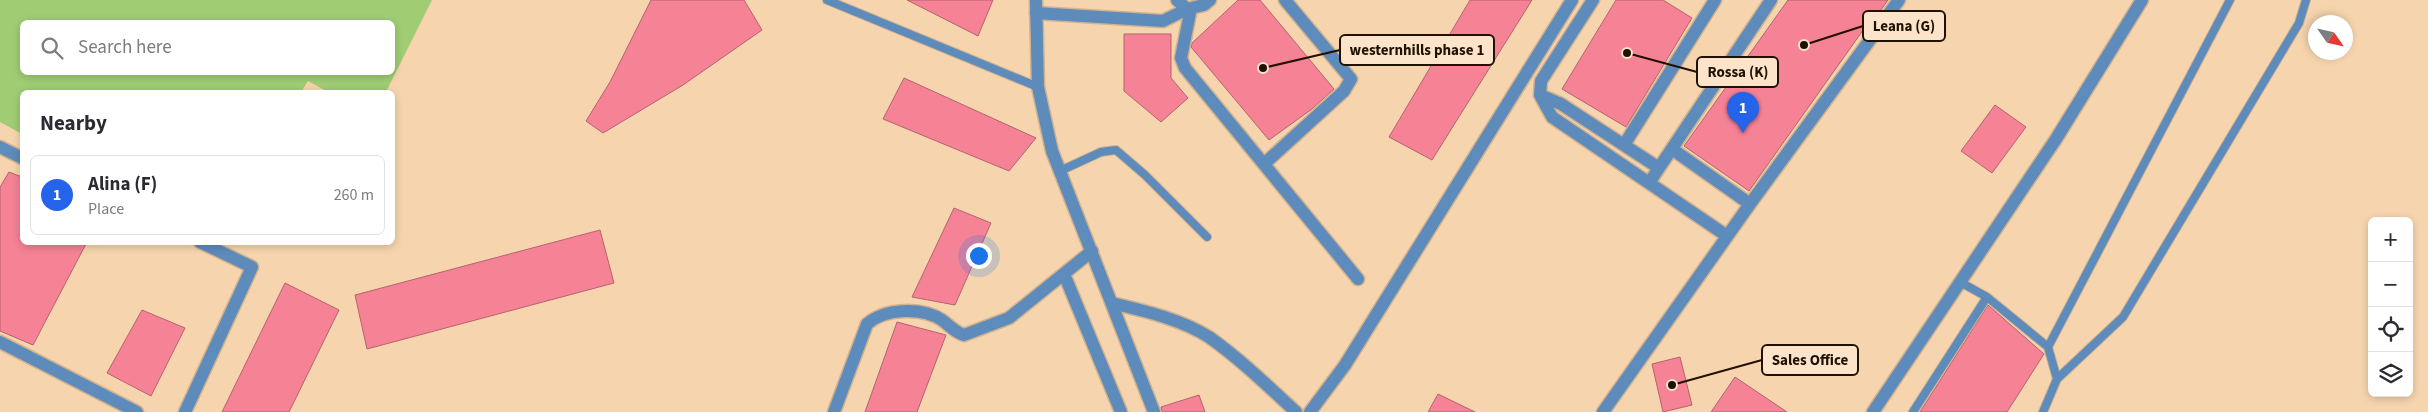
<!DOCTYPE html>
<html lang="en">
<head>
<meta charset="utf-8">
<style>
  :root { --surface:#fff; --page:#f7f7f7; --text:#2b2b33; --muted:#7c7c81; --line:#e1e1e2; --accent:#2563eb }
  body { margin:0; font-family:"Source Sans 3",sans-serif; background:var(--page); color:var(--text) }
  .controls { position:absolute; right:15px; bottom:15px; display:grid; overflow:hidden; border-radius:8px; box-shadow:0 2px 8px #0003 }
  .controls button { width:45px; height:45px; display:grid; place-items:center; padding:0; border:0; border-bottom:1px solid var(--line); background:var(--surface); color:var(--text); font:25px sans-serif }
  .compass { position:absolute; left:2308px; top:15px; width:45px; height:45px; border-radius:50%; background:var(--surface); box-shadow:0 2px 8px #0003; rotate:124deg }
  .you { position:absolute; left:978px; top:255px; width:18px; height:18px; margin:-12px; border:4px solid #fff; border-radius:50%; background:#1a73e8; box-shadow:0 0 0 8px #1a73e833 }
  .badge { display:grid; place-items:center; width:32px; height:32px; border-radius:50%; background:var(--accent); color:#fff; font-size:16px; font-weight:700 }
  .pin { position:absolute; translate:-50% -41px; filter:drop-shadow(0 1px 2px #0008) }
  .pin::after { content:''; position:absolute; top:26px; width:18px; height:15px; background:inherit; clip-path:polygon(0 0,100% 0,50% 100%) }
  .list { margin:0; padding:0; list-style:none }
  h2 { display:flex; justify-content:space-between; align-items:center; height:65px; margin:0; padding:0 20px; font-size:21px }
  h2 small { font-size:16px; font-weight:400; color:var(--muted) }
  .list li { display:grid; grid-template-columns:32px 1fr auto; gap:15px; align-items:center; box-sizing:border-box; height:80px; margin:0 10px 10px; padding:0 10px; border:1px solid var(--line); border-radius:8px }
  .list b { display:block; font-size:19px; white-space:nowrap }
  .list p { margin:0; font-size:16px; white-space:nowrap; color:var(--muted) }
  .list em { font-size:16px; font-style:normal; color:var(--muted) }
  .icon { flex:none; width:28px; height:28px; fill:none; stroke:currentColor; stroke-width:2; stroke-linecap:round; stroke-linejoin:round }
  .map { position:relative; flex:none; width:2428px; height:412px; overflow:hidden }
  .search { position:absolute; background:var(--surface); box-shadow:0 2px 8px #0003; left:20px; top:20px; width:375px; height:55px; display:flex; align-items:center; gap:12px; box-sizing:border-box; padding:0 18px; border-radius:8px; color:var(--muted); font-size:19px }
  .panel { position:absolute; background:var(--surface); box-shadow:0 2px 8px #0003; left:20px; top:90px; width:375px; height:155px; border-radius:8px }
  .map>svg:first-child { display:block }
</style>
</head>
<body>
<div class="map">
<svg width="2428" height="412" viewBox="0 0 2428 412">
  <rect width="100%" height="100%" fill="#f6d5ae"/>
  <!-- green -->
  <path fill="#a0cd74" fill-rule="evenodd" d="M0 0H432L386 92H328L308 81 301 92H22V134L0 122ZM22 22H392V72H22Z"/>
  <!-- building -->
  <path fill="#f58295" stroke="#b4636f" d="M651 0H744L762 30 683 85 603 133 586 121 610 82Z
    M907 0H993L978 36Z
    M1238 0H1260L1334 89 1312 109 1269 140 1191 47 1192 43Z
    M1470 0H1532L1432 160 1389 137Z
    M1616 0H1663L1692 18 1626 127 1562 89Z
    M1788 0H1888L1873 21 1871 19 1749 191 1684 146Z
    M1124 34H1171V78L1188 98 1161 122 1124 91Z
    M904 78 1036 138 1009 171 883 119Z
    M1995 105 2026 127 1992 173 1961 151Z
    M9 172 22 177V242H87L33 345 0 331V187Z
    M954 208 991 223 955 305 912 297Z
    M600 230 614 283 367 349 355 295Z
    M285 283 339 310 289 412H222Z
    M1988 305 2044 354 2007 412H1920Z
    M142 310 185 328 151 396 107 373Z
    M897 322 946 335 917 412H865Z
    M1680 357 1692 405 1663 412 1652 364Z
    M1735 377 1787 412H1711Z
    M1438 394 1475 412H1428Z
    M1199 395 1205 412H1162L1161 407Z"/>
  <g fill="none" stroke-linecap="round" stroke-linejoin="round">
    <defs>
      <path id="service" d="M827 0 1038 87
        M1060 171 1101 152 1116 150 1145 175 1207 237
        M1960 282 1987 297 2048 347 2057 379 2043 412
        M2048 347 2230 0
        M2057 379 2123 317 2299 23 2306 0
        M1913 412 1987 297"/>
      <path id="minor" d="M1177 0 1187 9
        M1593 0 1541 81 1540 95 1552 117 1727 236
        M1191 8 1181 58 1185 68 1358 279
        M1036 13 1163 21 1187 9 1204 5 1210 0
        M1540 95 1561 104 1659 168
        M1624 145 1715 0
        M0 147 22 158
        M1672 149 1750 204
        M1264 164 1344 91 1351 79 1285 0
        M1649 183 1771 0
        M1064 274 1121 412
        M0 342 137 412
        M185 412 252 267 200 242
        M834 412 867 324C885 308 922 307 942 320 950 326 955 332 964 335L1009 318 1092 251
        M1310 412 1345 365 1572 0
        M1603 412 1750 204 1899 0
        M1873 412 2056 139 2142 0"/>
      <path id="tertiary" d="M1036 0 1038 87 1052 151 1154 412
        M1112 303C1145 311 1180 319 1209 337 1240 359 1268 386 1296 412"/>
    </defs>
    <!-- service casing -->
    <use href="#service" stroke="#d0b28f" stroke-width="10"/>
    <!-- minor casing -->
    <use href="#minor" stroke="#d0b28f" stroke-width="15"/>
    <!-- tertiary casing -->
    <use href="#tertiary" stroke="#d0b28f" stroke-width="15"/>
    <!-- service -->
    <use href="#service" stroke="#5d8bbc" stroke-width="8"/>
    <!-- minor -->
    <use href="#minor" stroke="#5d8bbc" stroke-width="12"/>
    <!-- tertiary -->
    <use href="#tertiary" stroke="#5d8bbc" stroke-width="12"/>
  </g>
  <!-- callouts -->
  <path fill="none" stroke="#211100" stroke-width="2" d="M1804 45L1863 26M1263 68L1340 50M1627 53L1697 72M1672 385L1762 360"/>
  <g fill="#211100" stroke="#fbe4ca" stroke-width="2">
    <circle cx="1804" cy="45" r="5"/>
    <circle cx="1263" cy="68" r="5"/>
    <circle cx="1627" cy="53" r="5"/>
    <circle cx="1672" cy="385" r="5"/>
  </g>
  <g fill="#fbe4ca" stroke="#211100" stroke-width="2">
    <rect x="1863" y="11" width="82" height="30" rx="5"/>
    <rect x="1340" y="35" width="154" height="30" rx="5"/>
    <rect x="1697" y="57" width="81" height="30" rx="5"/>
    <rect x="1762" y="345" width="96" height="30" rx="5"/>
  </g>
  <g font-size="15" text-anchor="middle" font-weight="bold" fill="#211100">
    <text x="1904" y="31">Leana (G)</text>
    <text x="1417" y="55">westernhills phase 1</text>
    <text x="1738" y="77">Rossa (K)</text>
    <text x="1810" y="365">Sales Office</text>
  </g>
</svg>
<div class="controls">
<button>+</button>
<button>−</button>
<button><svg class="icon" aria-label="locate" viewBox="0 0 24 24"><circle cx="12" cy="12" r="6"/><path d="M12 2v4M12 18v4M2 12h4M18 12h4"/></svg></button>
<button><svg class="icon" aria-label="layers" viewBox="0 0 24 24"><path d="M12 4l9 5-9 5-9-5zM3 14l9 5 9-5"/></svg></button>
</div>
<svg class="compass" viewBox="-18 -18 36 36"><path d="M0-13l5 13h-10z" fill="#e53935"/><path d="M0 13l5-13h-10z" fill="#7c7c81"/></svg>
<div class="you"></div>
<div class="pin badge" style="left:1743px;top:133px">1</div>
<div class="search"><svg class="icon" aria-label="search" viewBox="0 0 24 24"><circle cx="10" cy="10" r="6"/><path d="M15 15l6 6"/></svg>Search here</div>
<section class="panel">
<h2>Nearby<small></small></h2>
<ul class="list">
<li><span class="badge">1</span><div><b>Alina (F)</b><p>Place</p></div><em>260 m</em></li>
</ul>
</section>
</div>
</body>
</html>
